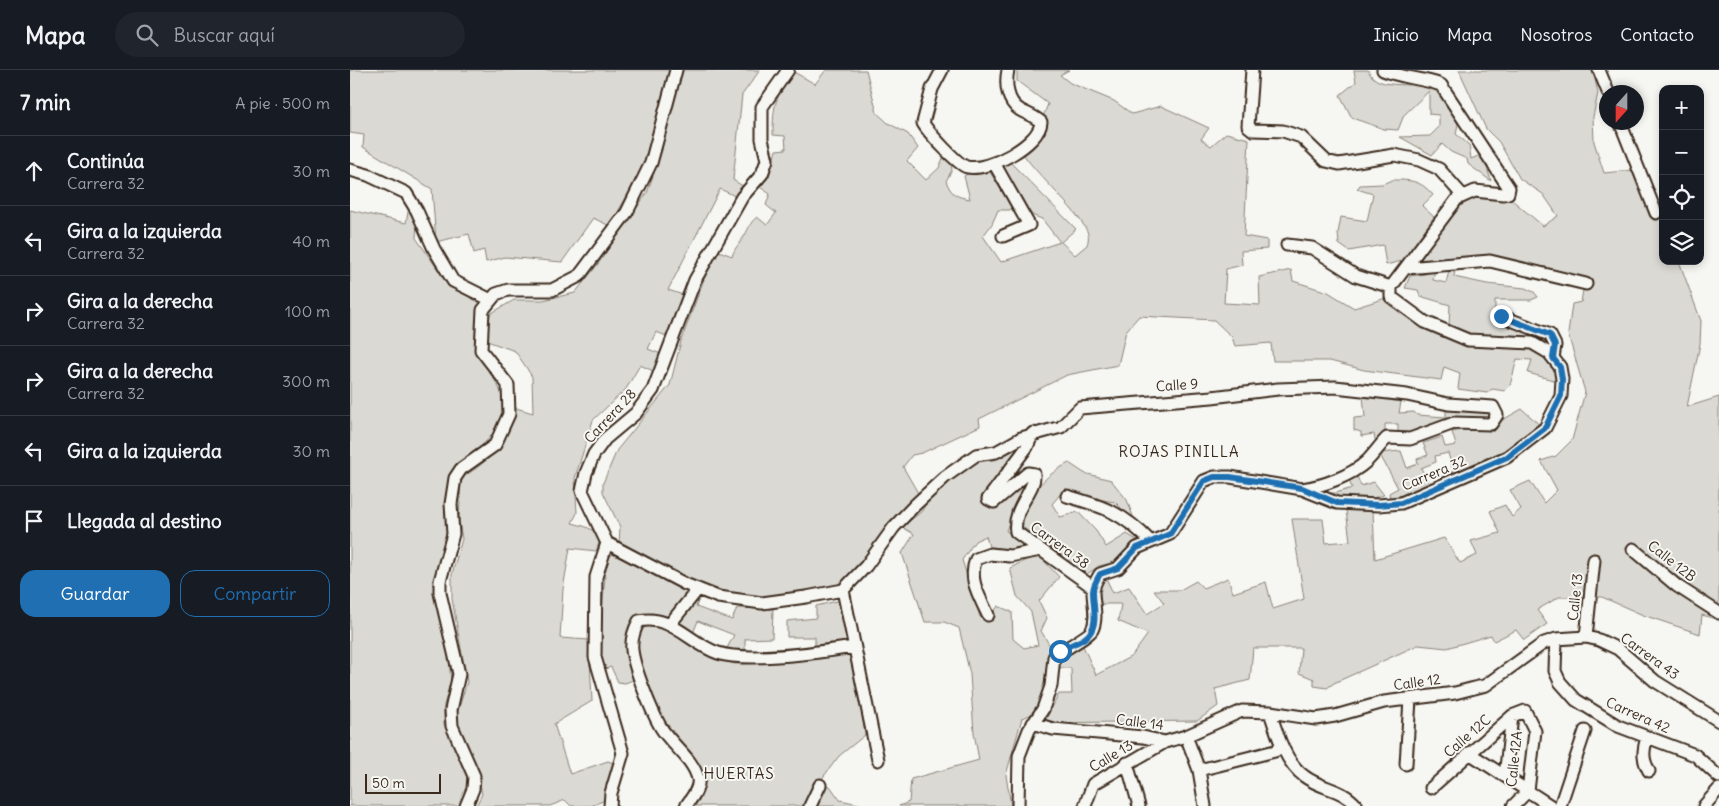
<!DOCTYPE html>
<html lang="es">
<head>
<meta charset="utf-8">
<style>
  :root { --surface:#171b24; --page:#20242c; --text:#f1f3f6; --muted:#9ea1a6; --line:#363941; --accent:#1f6fb2 }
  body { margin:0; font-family:Delius,sans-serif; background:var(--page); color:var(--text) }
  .controls { position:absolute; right:15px; top:15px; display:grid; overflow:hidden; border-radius:10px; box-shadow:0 2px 8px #0003 }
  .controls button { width:45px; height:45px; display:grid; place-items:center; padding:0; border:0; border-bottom:1px solid var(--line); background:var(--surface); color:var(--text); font:25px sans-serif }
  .compass { position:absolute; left:1249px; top:15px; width:45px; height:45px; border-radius:50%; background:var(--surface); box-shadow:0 2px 8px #0003; rotate:201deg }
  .scale { position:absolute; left:15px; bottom:12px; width:76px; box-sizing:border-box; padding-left:5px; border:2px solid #3b2a1e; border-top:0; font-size:14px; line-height:18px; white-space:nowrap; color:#3b2a1e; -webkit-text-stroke:4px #f6f6f2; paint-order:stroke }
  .stop { position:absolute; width:15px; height:15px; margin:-11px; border:4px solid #1f6fb2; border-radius:50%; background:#fff }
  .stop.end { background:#1f6fb2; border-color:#fff; box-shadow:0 1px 5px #0008 }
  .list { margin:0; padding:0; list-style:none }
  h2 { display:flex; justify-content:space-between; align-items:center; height:65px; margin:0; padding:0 20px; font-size:21px }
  h2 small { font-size:16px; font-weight:400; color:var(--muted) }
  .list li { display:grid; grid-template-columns:32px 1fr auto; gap:15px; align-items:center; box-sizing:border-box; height:70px; padding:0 20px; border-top:1px solid var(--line) }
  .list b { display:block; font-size:19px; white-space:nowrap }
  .list p { margin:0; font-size:16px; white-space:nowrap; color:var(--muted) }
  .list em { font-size:16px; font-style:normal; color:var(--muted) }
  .actions { display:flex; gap:10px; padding:15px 20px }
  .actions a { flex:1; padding:11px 0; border:1px solid var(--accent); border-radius:15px; text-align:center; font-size:18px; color:var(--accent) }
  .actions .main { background:var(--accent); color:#fff }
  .icon { flex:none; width:28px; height:28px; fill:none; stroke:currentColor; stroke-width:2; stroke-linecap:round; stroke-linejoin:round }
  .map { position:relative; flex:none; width:1369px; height:736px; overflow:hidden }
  header { display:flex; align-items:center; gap:30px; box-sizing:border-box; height:70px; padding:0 25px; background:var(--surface); border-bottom:1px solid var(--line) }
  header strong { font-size:24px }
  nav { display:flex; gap:28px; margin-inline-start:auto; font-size:18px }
  .search { width:350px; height:45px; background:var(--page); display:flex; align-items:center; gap:12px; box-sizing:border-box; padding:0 18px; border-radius:28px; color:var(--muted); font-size:19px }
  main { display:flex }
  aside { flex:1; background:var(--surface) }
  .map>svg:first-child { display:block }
</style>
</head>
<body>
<header>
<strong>Mapa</strong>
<div class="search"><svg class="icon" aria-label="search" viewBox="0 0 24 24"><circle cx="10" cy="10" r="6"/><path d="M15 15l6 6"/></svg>Buscar aquí</div>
<nav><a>Inicio</a><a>Mapa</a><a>Nosotros</a><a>Contacto</a></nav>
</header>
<main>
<aside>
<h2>7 min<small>A pie · 500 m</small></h2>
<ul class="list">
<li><svg class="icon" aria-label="ahead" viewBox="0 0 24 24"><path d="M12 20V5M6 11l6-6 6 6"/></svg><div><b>Continúa</b><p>Carrera 32</p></div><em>30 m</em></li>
<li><svg class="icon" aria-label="left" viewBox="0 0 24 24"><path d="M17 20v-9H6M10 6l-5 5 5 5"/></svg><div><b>Gira a la izquierda</b><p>Carrera 32</p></div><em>40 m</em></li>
<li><svg class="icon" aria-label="right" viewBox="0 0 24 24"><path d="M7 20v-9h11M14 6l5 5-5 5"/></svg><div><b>Gira a la derecha</b><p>Carrera 32</p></div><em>100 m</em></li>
<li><svg class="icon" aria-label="right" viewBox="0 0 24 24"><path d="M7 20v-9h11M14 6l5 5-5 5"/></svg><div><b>Gira a la derecha</b><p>Carrera 32</p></div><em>300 m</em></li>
<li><svg class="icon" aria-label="left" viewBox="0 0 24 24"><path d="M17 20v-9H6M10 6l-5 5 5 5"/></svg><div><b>Gira a la izquierda</b></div><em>30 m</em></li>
<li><svg class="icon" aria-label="arrive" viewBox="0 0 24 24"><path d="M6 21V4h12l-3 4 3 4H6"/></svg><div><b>Llegada al destino</b></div></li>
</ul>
<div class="actions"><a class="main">Guardar</a><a>Compartir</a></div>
</aside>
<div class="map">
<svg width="1369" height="736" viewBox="0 0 1369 736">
  <rect width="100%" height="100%" fill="#f6f6f2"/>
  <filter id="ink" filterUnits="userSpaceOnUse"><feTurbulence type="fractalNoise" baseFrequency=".02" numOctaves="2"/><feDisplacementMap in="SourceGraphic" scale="10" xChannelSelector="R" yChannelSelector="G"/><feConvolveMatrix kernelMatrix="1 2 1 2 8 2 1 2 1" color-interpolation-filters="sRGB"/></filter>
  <g filter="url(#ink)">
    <!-- green -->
    <path fill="#dad9d3" stroke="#8a8278" d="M0 0H321L297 90 260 156 243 148 212 192 155 187 136 192 134 180 124 183 119 164 86 172 82 119 13 77 14 65 0 63Z
      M330 0H410L392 25 383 110 396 118 387 127 370 119 318 220 336 226 322 268 306 262 298 279 316 286 310 304 290 295 276 319 243 350 225 408 227 443 222 453C234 456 245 458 250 470L246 481 220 478 213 519 210 568 239 570 242 631 204 654 220 704 258 691 266 694 255 730 241 736H221L215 730 200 736H126L132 724 127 699 111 668 106 647 117 612 102 529V504L112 469 109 451 111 408C144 389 153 373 166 338L183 343 182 307 176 297 165 281 137 271 136 259 140 244 164 230H193L225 223 248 194 297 123 312 80 317 47Z
      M476 0H516L527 43 538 53 558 64 568 78 557 91 576 110 589 98 593 88 601 93 602 100 596 111C601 124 606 127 620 129L614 106 635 94 661 136 660 140H648L642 154 633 166 651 192 710 172 692 149 684 146 675 139 650 95 658 90 726 159 711 172 725 185 737 175C738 172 739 167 738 164 734 147 687 105 674 85L693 64V47L698 34 667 11V0H719L710 5 720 13 764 31 782 44 811 36 859 58 851 69 861 76 876 63 899 69 894 166 917 170V179L891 181 892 195 876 199 874 233 910 235 909 207 941 200 943 211 978 222 1004 238 1036 228C1057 242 1077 259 1101 270 1132 283 1208 261 1207 311L1178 303 1182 290 1167 289 1160 316 1155 321 1142 319 1137 323 1108 319 1110 303 1094 297 1091 310 1014 300 980 291H923L921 273 885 276 882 267 864 250 789 246 776 261 768 295 717 305 629 349 630 356 572 383 562 385 553 397 568 423 513 495 491 515 472 519 414 528 374 524 325 505 269 474 270 457 253 422V413L267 380 320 315 331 271 354 209 369 181 382 186C386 176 388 176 393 168 399 160 398 154 407 147L417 155 426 143 416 135 420 124 410 117 419 106 426 80 436 79 435 66 423 65C423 34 425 27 444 2L465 14Z
      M1004 0H1018C1027 24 1069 8 1086 21 1096 28 1102 43 1108 54L1106 64 1119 75 1121 89 1133 84 1141 111 1118 94 1117 89 1101 82 1092 74 1082 85 1050 67 1080 66 1089 57V45L1079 44V21L1054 45 1048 60 1034 59 1002 48 990 25 1006 12Z
      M1109 0H1243L1248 23 1243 47 1244 72 1254 103 1284 100 1300 147 1313 145V191H1329L1351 251 1350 274 1337 337 1369 327V538L1283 474 1277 480 1324 519 1369 548V550L1352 545 1350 564 1293 545 1252 527H1209L1187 540 1197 554 1174 570 1166 560 1144 571 1141 565 1097 578 1068 575 984 613 977 618 964 616V609L949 603 951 578H903L900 610 865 619 868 636 847 651 694 653 709 624H722L721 598H708L714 583 733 576 746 605 782 586 798 564 768 551 771 534H751L749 517 755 506 763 523 779 517 797 544 814 533 804 520H830L846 511 853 518 878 508 883 523 916 512 923 539 954 529 942 449H973L976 473 1000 471 996 440 1023 441 1025 489 1094 468 1110 493 1127 485 1121 471 1150 463 1140 441 1155 435 1162 447 1171 439 1160 420 1180 411 1194 433 1207 420 1191 391 1206 386 1222 370 1235 322 1218 264 1222 234 1231 232 1233 220 1240 214 1139 186 1067 196 1093 153 1113 134 1125 128 1162 130 1193 156 1208 146 1193 124 1170 109 1149 72 1136 59Z
      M1042 110C1061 110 1070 110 1083 125L1072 136 1084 147 1052 191 1036 195 1033 175 999 181 989 174 988 163 991 147 1017 151 1023 124 1007 119 1010 115 1032 114Z
      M60 131 67 151 66 168 94 208 104 218 131 232 125 282C134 296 152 315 153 332 155 364 121 384 100 403L98 480 91 499 101 611 94 635V654L108 682 119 714 115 736H0V140L56 153Z
      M1085 199 1083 210 1096 213 1099 201 1105 199 1104 207 1137 214 1175 218 1184 222 1188 227 1181 230H1145V247L1173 255 1202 270 1199 276 1120 267 1099 255 1100 235 1070 226 1068 220 1055 218 1060 206 1075 204Z
      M1013 326 1051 332 1049 343 1064 342 1067 345 1096 347V336L1140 339 1141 350 1048 364V354H1035V368L1026 374 1024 364 1011 366V362L1004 360V348L1015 347Z
      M1172 339 1191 356 1157 385 1104 404 1098 383 1085 386 1086 392 1071 398 1081 417 1041 431 1039 423 1048 418 1029 383 1051 381 1057 398 1068 394 1067 389 1078 385 1073 373 1092 367 1095 377 1106 375 1102 362 1147 353Z
      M671 372 648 408 635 424 633 433 645 438 657 430 675 411H681L667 429 656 461 667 467 677 479 650 481 639 477 636 466 625 471 612 490 630 547 639 549 648 536 662 542 663 569 674 578 688 575 681 542 667 526 660 498 688 484 709 507 689 531 697 548 691 561 702 579 688 642 672 648 656 705 661 736H549L559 732 561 709 629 690 624 663 620 604 609 558 594 552H575L552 483 564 464 552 457 571 442 581 425 600 409 636 387 644 390Z
      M719 393 734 403 761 410 777 430 784 449 780 447 765 432 727 426 713 421 702 434 710 447 728 442 746 461 756 477 777 464 790 472 766 492 749 496 737 504 671 456C676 426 693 406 719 393Z
      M1006 404 1011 416 1024 412 1034 425C1005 434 985 431 958 419L975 416 976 423H986L1002 418 997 406Z
      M266 479 341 521 319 549 302 543 285 550 286 609 275 613 268 612 261 597 250 601V568L256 492Z
      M348 524 350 525 346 537 382 550 387 538 423 539 422 568 395 569V581L376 580 384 565 348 551 343 563 326 550Z
      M491 530 498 572 465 580V567H437V551L466 548V536Z
      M309 554 360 586 385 594 500 582 508 613 515 665 489 686 468 714 463 716 454 736H344L351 728 352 701 313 649 286 586V576L290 560 299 555Z
      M474 715 480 716 490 730 518 736H466Z"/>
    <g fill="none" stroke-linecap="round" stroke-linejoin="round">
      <defs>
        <path id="minor" d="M592 0 582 19 573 53C578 62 608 95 617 97 638 102 690 74 691 52 684 46 677 44 670 40 657 32 655 14 658 0
          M902 0 898 56 903 60 933 61 951 67 976 91 989 94 1044 85 1069 90 1089 99 1113 126
          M1033 0C1052 8 1072 8 1091 15L1159 118 1158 123 1153 124 1125 121 1107 129 1041 217
          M1249 0 1258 22
          M1270 52 1306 143
          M644 93 679 155 653 166
          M0 100 18 105 56 123 67 141 84 179 103 211 141 230
          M937 175 962 178 1006 206 1041 217
          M1056 198 1140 191 1236 214
          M1151 246 1200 265 1205 275 1203 288
          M683 363 677 377 638 429 644 432 678 403 684 404C686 421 662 437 666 462L744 518
          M717 426C755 437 773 443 801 472
          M257 473 335 514 368 527 412 533 456 527 493 520 516 496 544 457 565 435 595 407 626 385 646 382 671 368 711 357 730 338 862 327 928 319 985 317 1057 325 1098 334 1143 337 1147 345 1141 354 1104 353 1060 369 1037 368C1030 375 1024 384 1017 391 1001 406 973 416 952 419
          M1283 479 1327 516 1369 543
          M493 520 528 690
          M638 545C629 525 618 510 626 489L640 484 660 486 691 480
          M320 554 348 519
          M1236 567 1244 490
          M1206 569 1205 601 1210 612 1226 630 1268 656 1345 685 1369 707
          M920 642C927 664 935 692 954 706 972 720 991 717 1007 736
          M683 653 703 659 793 667 815 672 836 666 892 641 920 642 966 649 985 646 1034 632 1105 623 1136 615 1194 573 1206 569 1236 567 1249 570 1268 579 1305 611 1369 651
          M836 666 849 700 855 736
          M1297 667C1293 681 1292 689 1299 701
          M1119 683 1201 736
          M777 693 789 736
          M1056 694 1060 629
          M849 700 925 681 932 676
          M1155 706 1162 646
          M1081 718 1162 646 1175 641 1185 661 1178 721 1163 736
          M116 736 123 719 124 706 102 656 101 640 109 604 90 523V511L103 464 101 434 105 408 111 399 145 375 159 344 158 315 131 280 133 240 146 224 158 220H202L229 206 277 142 301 93 326 0
          M260 736 261 723 273 683 245 587 246 507 257 473 232 421 236 403 244 384 255 369 286 343 303 320 345 210 392 127 412 104 417 90 412 69V37L438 0
          M336 736C341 728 350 719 348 709 343 688 320 674 310 656 301 640 284 598 282 580 281 570 284 560 289 551 322 544 340 574 368 583 398 593 471 582 504 577
          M460 736 470 715
          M668 736 669 686 679 660 693 639 701 616 704 587C712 580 739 566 742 560 748 548 743 534 743 522 743 515 747 509 750 504L768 498 787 478 820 464 854 411 864 407H880L952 419 987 433 1029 435 1051 433 1157 387 1195 358 1211 326 1212 309 1210 297 1199 283 1182 273 1118 270 1075 252 1041 227V217
          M735 736 743 714 815 672
          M1210 736 1235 661
          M1354 736 1369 719"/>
      </defs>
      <!-- minor casing -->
      <use href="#minor" stroke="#3b2a1e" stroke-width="15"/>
      <!-- minor -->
      <use href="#minor" stroke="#f6f6f2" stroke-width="11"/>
    </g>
  </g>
  <g fill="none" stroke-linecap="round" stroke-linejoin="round" filter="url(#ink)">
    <!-- route -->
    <path stroke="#1f6fb2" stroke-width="6" d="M710 581C718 575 728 573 735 568 750 557 743 537 743 522 743 516 747 509 750 504L768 498 787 478 820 464 854 411 864 407H880L952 418 987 433 1029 435 1051 433 1157 387 1195 358 1211 326 1212 309 1210 297 1203 288 1205 275 1200 265 1151 246"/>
  </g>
  <g text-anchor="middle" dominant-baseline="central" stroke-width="4" stroke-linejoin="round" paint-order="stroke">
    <!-- street labels -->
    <g font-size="14" fill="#3b2a1e" stroke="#f6f6f2">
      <text transform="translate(827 315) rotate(-4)">Calle 9</text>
      <text transform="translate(260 346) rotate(-47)">Carrera 28</text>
      <text transform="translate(1084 403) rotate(-23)">Carrera 32</text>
      <text transform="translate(710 475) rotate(36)">Carrera 38</text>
      <text transform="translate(1322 491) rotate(38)">Calle 12B</text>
      <text transform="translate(1225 527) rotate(-84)">Calle 13</text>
      <text transform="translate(1300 586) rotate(36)">Carrera 43</text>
      <text transform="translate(1067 612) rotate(-8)">Calle 12</text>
      <text transform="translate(1288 645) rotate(24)">Carrera 42</text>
      <text transform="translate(790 652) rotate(7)">Calle 14</text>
      <text transform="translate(1117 666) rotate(-41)">Calle 12C</text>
      <text transform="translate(761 686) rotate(-31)">Calle 13</text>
      <text transform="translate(1164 689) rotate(-84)">Calle 12A</text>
    </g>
    <!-- neighbourhood labels -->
    <g font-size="15" letter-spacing="1" fill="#3b2a1e" stroke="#f6f6f2">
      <text x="829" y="381">ROJAS PINILLA</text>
      <text x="389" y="703">HUERTAS</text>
    </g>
  </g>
</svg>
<div class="controls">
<button>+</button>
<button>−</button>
<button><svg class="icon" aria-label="locate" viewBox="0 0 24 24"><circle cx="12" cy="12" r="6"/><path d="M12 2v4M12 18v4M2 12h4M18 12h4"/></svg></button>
<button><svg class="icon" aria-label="layers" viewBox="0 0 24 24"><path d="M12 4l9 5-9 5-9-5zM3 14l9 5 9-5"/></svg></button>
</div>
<svg class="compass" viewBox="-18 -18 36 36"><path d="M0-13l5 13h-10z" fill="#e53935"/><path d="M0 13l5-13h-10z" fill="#9ea1a6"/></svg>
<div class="scale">50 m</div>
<div class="stop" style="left:710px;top:581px"></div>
<div class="stop end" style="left:1151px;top:246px"></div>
</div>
</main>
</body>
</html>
